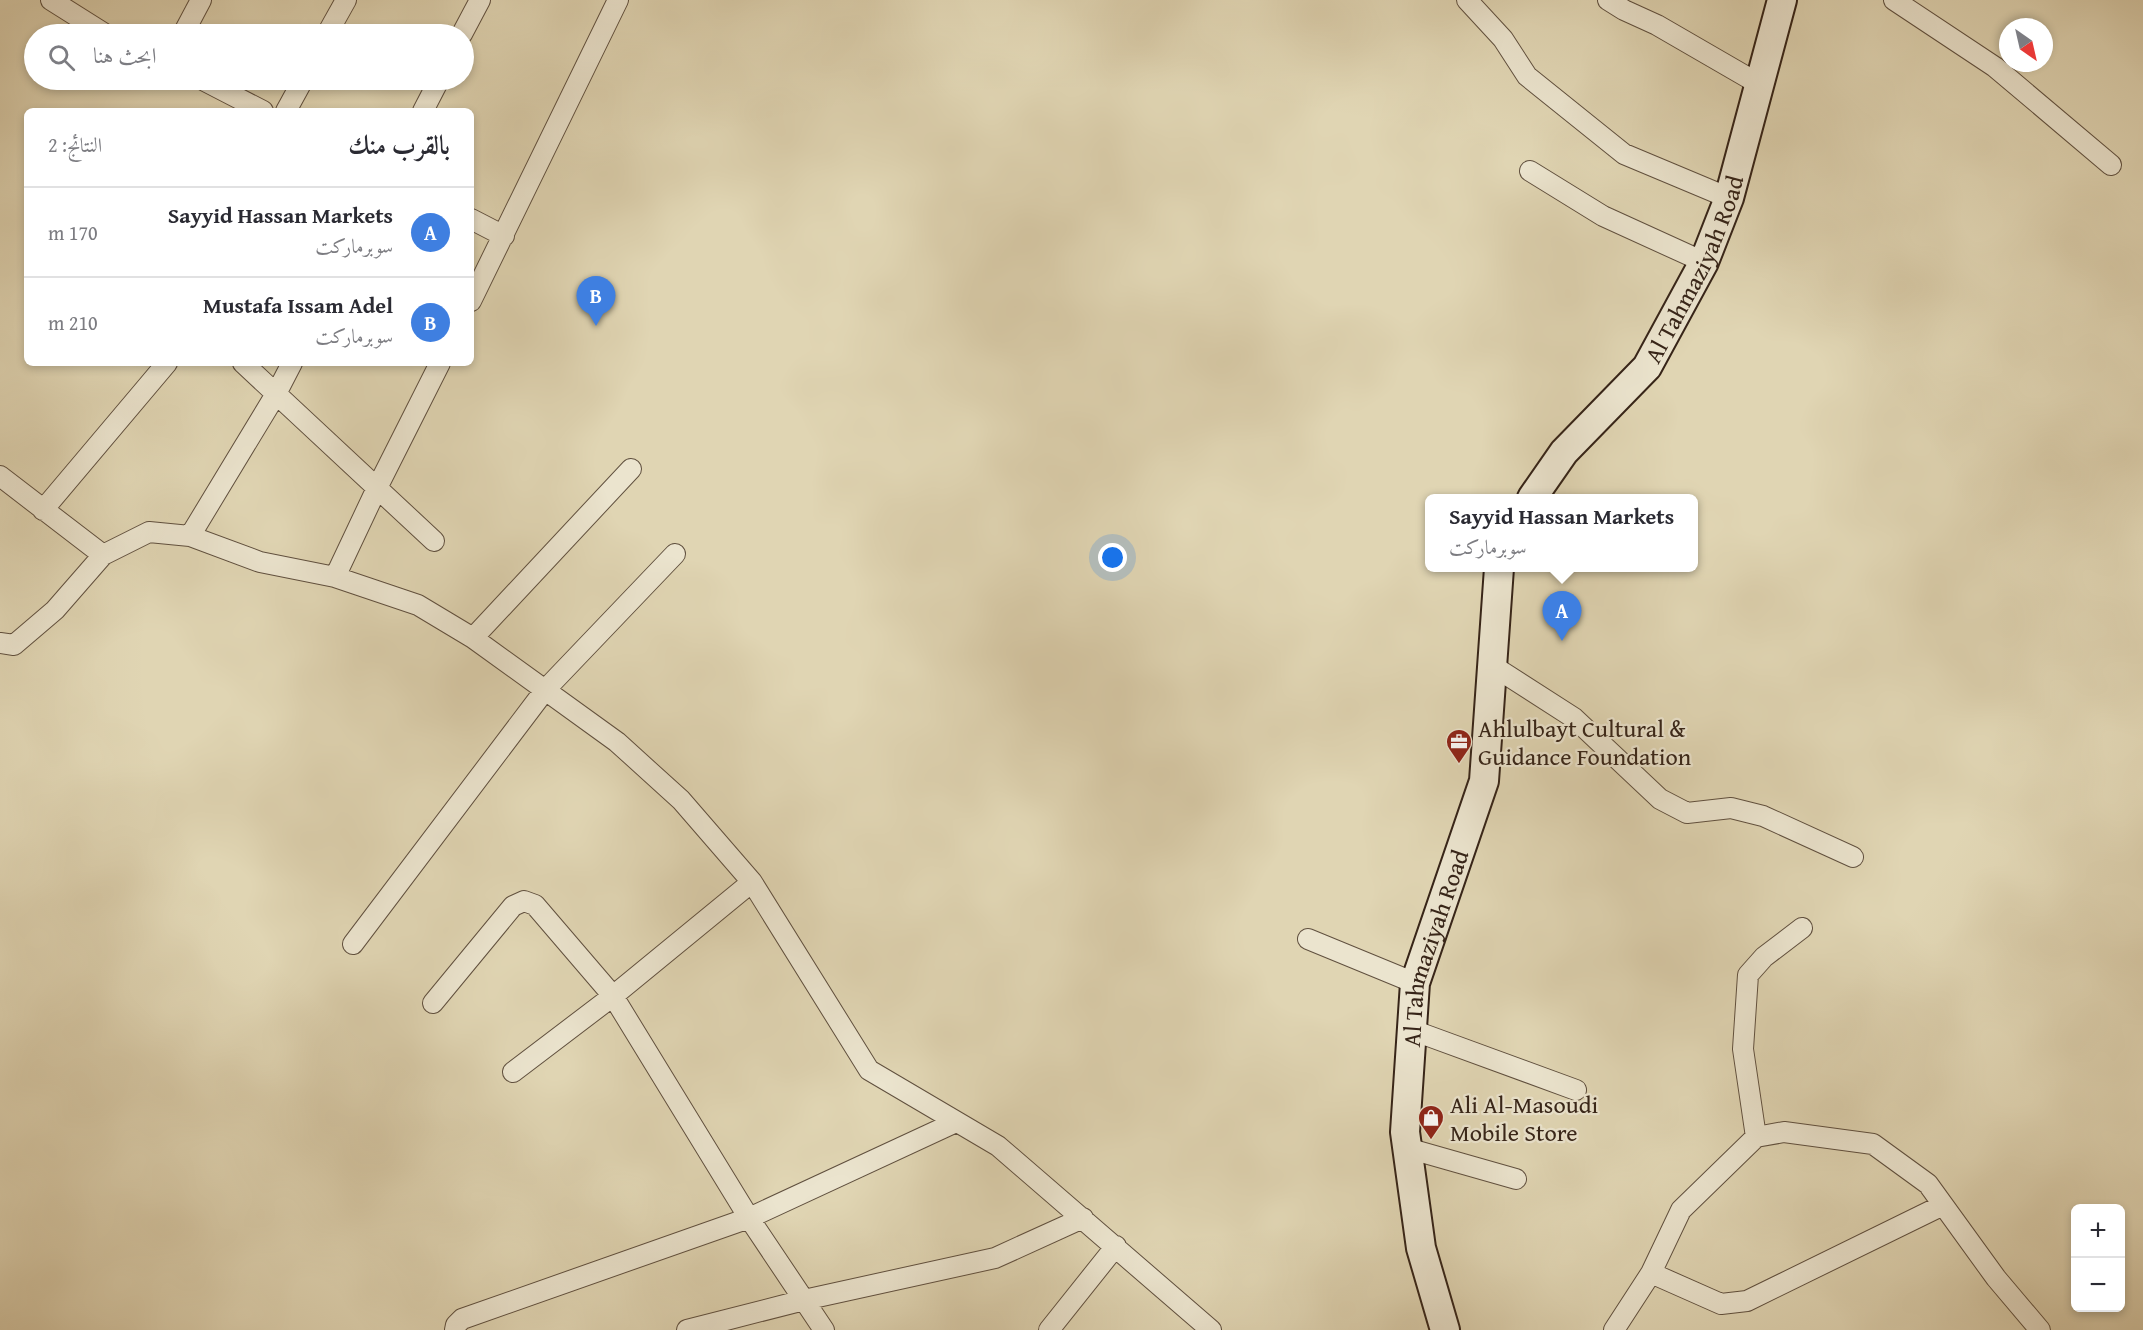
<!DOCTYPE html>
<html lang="ar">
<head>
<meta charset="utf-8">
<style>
  :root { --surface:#fff; --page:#f2f2f3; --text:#2b2b33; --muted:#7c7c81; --line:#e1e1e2; --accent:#8f2418 }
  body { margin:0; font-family:"Gentium Book Plus",Amiri,serif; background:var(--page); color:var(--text); direction:rtl }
  .controls { position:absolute; right:18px; bottom:18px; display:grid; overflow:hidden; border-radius:9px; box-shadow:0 3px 9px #0003 }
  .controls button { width:54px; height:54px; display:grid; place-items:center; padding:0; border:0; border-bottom:2px solid var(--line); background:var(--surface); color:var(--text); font:30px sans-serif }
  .compass { position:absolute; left:1999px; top:18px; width:54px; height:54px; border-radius:50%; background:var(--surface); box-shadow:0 3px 9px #0003; rotate:146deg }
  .you { position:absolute; left:1113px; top:558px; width:21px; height:21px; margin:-15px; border:4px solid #fff; border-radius:50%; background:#1a73e8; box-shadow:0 0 0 9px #1a73e833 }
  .badge { display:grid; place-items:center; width:39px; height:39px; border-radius:50%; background:var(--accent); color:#fff; font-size:20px; font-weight:700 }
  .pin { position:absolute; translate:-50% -50px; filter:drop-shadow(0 2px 3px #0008) }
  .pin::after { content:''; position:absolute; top:32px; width:21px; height:18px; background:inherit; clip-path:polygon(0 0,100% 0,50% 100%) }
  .popup { position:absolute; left:1425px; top:494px; width:273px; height:78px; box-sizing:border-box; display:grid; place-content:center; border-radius:9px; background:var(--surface); filter:drop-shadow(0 2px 4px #0005); font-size:20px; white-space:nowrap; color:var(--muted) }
  .popup b { font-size:22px; color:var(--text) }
  .popup::after { content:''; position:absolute; left:50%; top:100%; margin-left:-12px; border:12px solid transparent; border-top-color:var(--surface) }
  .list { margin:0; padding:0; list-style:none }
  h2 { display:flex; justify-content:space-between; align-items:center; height:78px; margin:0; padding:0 24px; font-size:26px }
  h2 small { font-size:20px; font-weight:400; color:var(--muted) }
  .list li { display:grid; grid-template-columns:39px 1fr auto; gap:18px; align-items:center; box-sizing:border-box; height:90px; padding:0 24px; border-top:2px solid var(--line) }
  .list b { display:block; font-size:22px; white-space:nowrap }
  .list p { margin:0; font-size:20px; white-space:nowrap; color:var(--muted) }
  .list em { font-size:20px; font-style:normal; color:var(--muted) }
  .icon { flex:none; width:33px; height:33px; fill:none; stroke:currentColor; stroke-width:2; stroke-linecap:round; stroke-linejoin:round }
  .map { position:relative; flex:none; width:2143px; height:1330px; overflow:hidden; direction:ltr }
  .search { position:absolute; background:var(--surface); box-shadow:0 3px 9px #0003; left:24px; top:24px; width:450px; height:66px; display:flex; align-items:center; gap:15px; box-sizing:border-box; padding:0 21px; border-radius:33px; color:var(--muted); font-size:22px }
  .panel { position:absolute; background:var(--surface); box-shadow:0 3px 9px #0003; left:24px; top:108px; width:450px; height:258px; border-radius:9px; direction:rtl }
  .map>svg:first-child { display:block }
</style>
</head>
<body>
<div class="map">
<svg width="2143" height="1330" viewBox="0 0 2143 1330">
  <rect width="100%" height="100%" fill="#e0d5b3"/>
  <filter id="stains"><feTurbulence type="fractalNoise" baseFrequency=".00333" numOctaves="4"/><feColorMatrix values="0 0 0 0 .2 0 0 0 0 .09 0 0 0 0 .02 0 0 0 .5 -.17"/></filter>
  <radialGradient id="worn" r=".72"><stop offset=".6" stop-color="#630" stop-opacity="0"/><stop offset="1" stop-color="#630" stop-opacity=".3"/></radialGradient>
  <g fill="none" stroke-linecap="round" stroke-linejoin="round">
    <defs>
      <path id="minor" d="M51 0 105 34
        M1467 0 1503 39 1527 76 1624 154 1729 198
        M1608 0 1624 10 1657 25 1759 84
        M1894 0 1995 67 2111 165
        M183 34 201 0
        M327 34 346 0
        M462 34 480 0
        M203 80 263 111
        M286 111 303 80
        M423 111 439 80
        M1530 171 1603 216 1704 262
        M471 219 504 236
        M471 301 618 0
        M243 363 434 541
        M0 476 103 555
        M43 510 167 363
        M190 536 276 394 292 363
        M335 577 377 488 440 363
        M473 638 631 469
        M0 643 14 645 55 610 103 555 149 532 190 536 260 562 335 577 418 605 473 638 617 742 681 800 752 882 869 1070 998 1146 1211 1330
        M1493 666 1574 718 1660 799 1687 813 1731 808 1763 816 1853 857
        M1308 939 1415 983
        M353 944 545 690 675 554
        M433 1003 513 906 524 901 535 905 613 996 749 1218 824 1330
        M1412 1030 1576 1090
        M513 1072 613 996 752 882
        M1756 1137 1743 1049 1748 975 1764 957 1802 928
        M1407 1148 1516 1179
        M1651 1273 1721 1304 1747 1301 1943 1205
        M455 1330 456 1325 462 1319 749 1218 956 1122
        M687 1330 804 1300 995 1258 1083 1218
        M1049 1330 1116 1246
        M1614 1330 1651 1273 1681 1210 1756 1137 1784 1132 1873 1144 1928 1184 1996 1278 2040 1330"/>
      <g id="secondary">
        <path id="s1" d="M1532 498 1564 452 1647 367 1704 262 1729 198 1782 0"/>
        <path id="s2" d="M1445 1330 1421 1248 1405 1132 1415 983 1484 781 1499 568"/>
      </g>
    </defs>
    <!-- minor casing -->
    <use href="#minor" stroke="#60503f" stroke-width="22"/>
    <!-- secondary casing -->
    <use href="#secondary" stroke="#362418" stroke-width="32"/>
    <!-- minor -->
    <use href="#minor" stroke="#ebe4ce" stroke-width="20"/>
    <!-- secondary -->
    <use href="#secondary" stroke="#ebe4ce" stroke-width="28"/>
  </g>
  <!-- icons -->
  <defs>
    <symbol id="office-pin" viewBox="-11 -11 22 30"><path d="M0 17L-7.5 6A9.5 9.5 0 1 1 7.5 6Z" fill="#8f2418" stroke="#ebe4ce"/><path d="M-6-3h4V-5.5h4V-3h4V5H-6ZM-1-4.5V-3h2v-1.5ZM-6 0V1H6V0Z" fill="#fff"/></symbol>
    <symbol id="shop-pin" viewBox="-11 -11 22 30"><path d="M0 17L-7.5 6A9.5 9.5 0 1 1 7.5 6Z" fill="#8f2418" stroke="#ebe4ce"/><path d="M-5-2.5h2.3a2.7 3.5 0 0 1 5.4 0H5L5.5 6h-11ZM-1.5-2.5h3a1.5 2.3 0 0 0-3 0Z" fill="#fff"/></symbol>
  </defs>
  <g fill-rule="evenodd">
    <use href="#office-pin" x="1444" y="727" width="30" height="40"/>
    <use href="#shop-pin" x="1416" y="1103" width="30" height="40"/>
  </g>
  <g text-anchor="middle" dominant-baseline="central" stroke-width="4.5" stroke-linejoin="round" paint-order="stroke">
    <!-- street labels -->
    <g font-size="24" fill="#362418" stroke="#ebe4ce">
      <text stroke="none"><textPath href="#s1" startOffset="284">Al Tahmaziyah Road</textPath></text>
      <text stroke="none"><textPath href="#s2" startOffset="390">Al Tahmaziyah Road</textPath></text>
    </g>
    <!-- poi labels -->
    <g font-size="24" fill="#362418" stroke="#ebe4ce" text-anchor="start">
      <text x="1478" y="728">Ahlulbayt Cultural &amp;<tspan x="1478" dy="28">Guidance Foundation</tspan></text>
      <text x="1450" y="1104">Ali Al-Masoudi<tspan x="1450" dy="28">Mobile Store</tspan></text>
    </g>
  </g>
  <rect width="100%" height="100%" filter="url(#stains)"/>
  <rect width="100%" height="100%" fill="url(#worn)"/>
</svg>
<div class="controls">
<button>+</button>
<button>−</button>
</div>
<svg class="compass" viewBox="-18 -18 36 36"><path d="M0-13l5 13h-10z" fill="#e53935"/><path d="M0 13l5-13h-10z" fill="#7c7c81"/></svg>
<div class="you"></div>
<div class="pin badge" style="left:1562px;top:641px;background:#3f7fe0">A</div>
<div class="popup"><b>Sayyid Hassan Markets</b>سوبرماركت</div>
<div class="pin badge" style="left:596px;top:326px;background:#3f7fe0">B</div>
<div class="search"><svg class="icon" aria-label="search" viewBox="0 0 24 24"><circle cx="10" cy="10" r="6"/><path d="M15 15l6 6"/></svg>ابحث هنا</div>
<section class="panel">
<h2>بالقرب منك<small>النتائج: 2</small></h2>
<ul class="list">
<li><span class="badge" style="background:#3f7fe0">A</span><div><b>Sayyid Hassan Markets</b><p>سوبرماركت</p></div><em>170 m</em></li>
<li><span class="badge" style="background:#3f7fe0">B</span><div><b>Mustafa Issam Adel</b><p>سوبرماركت</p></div><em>210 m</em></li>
</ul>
</section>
</div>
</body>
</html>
